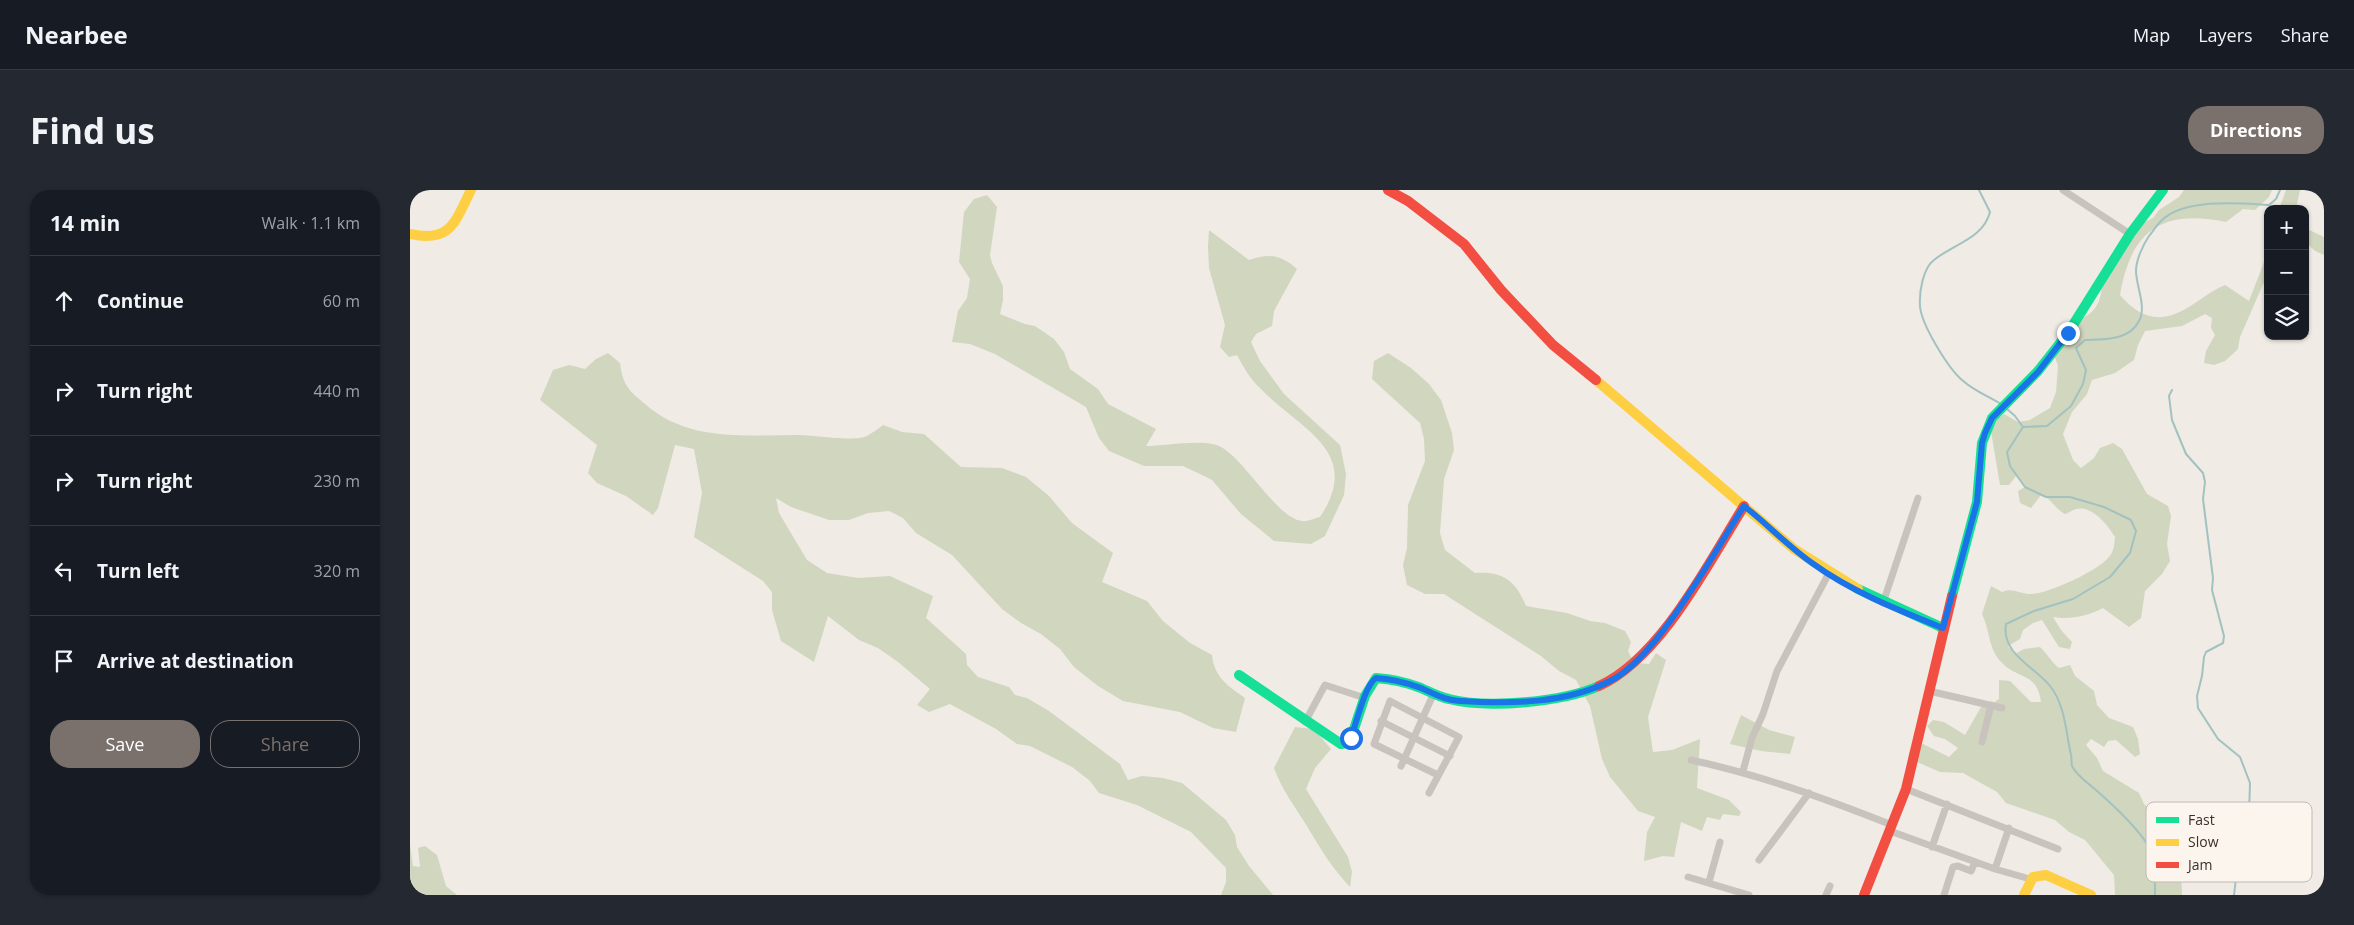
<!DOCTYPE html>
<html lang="en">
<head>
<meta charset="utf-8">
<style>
  :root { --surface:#171b24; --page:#242831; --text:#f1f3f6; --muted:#9ea1a6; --line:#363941; --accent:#7a716c }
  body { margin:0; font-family:"Open Sans",sans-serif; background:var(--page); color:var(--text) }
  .controls { position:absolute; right:15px; top:15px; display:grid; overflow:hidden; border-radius:10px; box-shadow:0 1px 4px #0004 }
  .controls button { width:45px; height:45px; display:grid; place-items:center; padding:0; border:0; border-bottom:1px solid var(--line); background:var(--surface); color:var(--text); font:25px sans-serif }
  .stop { position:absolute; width:15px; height:15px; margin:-11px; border:4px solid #1a73e8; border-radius:50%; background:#fff }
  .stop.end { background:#1a73e8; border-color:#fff; box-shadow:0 1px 5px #0008 }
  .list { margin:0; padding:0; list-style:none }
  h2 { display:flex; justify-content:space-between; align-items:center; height:65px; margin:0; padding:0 20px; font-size:21px }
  h2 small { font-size:16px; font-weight:400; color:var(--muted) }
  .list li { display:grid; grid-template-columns:32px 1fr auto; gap:15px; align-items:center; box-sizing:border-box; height:90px; padding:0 20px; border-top:1px solid var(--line) }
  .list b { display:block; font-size:19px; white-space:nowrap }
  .list em { font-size:16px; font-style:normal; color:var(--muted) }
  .actions { display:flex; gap:10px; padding:15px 20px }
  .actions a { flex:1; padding:11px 0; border:1px solid var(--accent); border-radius:20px; text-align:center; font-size:18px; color:var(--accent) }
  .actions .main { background:var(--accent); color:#fff }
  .icon { flex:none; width:28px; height:28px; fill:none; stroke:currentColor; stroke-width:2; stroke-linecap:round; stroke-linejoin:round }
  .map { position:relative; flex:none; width:1914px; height:705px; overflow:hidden; border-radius:20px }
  header { display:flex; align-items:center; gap:30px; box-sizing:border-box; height:70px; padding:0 25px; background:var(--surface); border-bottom:1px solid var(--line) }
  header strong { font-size:24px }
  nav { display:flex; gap:28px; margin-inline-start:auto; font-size:18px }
  .intro { display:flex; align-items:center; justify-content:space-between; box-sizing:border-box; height:120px; padding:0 30px }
  h1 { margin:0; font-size:35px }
  .button { padding:12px 22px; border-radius:20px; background:var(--accent); color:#fff; font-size:18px; font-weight:700 }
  main { display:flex; gap:30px; padding:0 30px }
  aside { flex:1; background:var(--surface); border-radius:20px; box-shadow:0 1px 4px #0004 }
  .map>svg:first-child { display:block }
</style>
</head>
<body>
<header>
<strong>Nearbee</strong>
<nav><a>Map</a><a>Layers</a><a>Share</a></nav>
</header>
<div class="intro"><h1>Find us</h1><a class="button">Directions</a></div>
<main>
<aside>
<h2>14 min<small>Walk · 1.1 km</small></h2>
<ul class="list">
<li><svg class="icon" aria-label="ahead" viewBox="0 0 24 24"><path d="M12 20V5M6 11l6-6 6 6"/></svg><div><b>Continue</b></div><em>60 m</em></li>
<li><svg class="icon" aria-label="right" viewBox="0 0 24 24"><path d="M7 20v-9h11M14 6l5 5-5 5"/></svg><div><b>Turn right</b></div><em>440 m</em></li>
<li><svg class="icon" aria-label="right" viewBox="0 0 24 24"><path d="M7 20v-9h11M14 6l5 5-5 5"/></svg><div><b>Turn right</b></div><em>230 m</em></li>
<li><svg class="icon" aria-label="left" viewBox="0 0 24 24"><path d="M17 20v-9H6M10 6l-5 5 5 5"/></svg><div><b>Turn left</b></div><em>320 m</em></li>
<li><svg class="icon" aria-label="arrive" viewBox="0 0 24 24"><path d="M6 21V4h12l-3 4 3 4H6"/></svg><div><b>Arrive at destination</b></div></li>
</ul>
<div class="actions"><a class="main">Save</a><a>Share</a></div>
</aside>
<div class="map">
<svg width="1914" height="705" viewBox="0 0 1914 705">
  <rect width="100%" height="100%" fill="#f0ebe5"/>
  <!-- green -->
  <path fill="#d1d6bf" d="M1774 0H1862L1859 7 1845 20 1833 19 1816 32C1752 19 1721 40 1710 105 1733 132 1755 134 1785 113 1796 106 1803 100 1815 95L1839 111 1854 72 1858 75V83L1830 147 1828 159 1815 171 1804 175 1794 173 1796 161 1805 145 1801 138 1802 128 1795 124 1772 136 1735 141 1728 155 1724 170 1705 183 1682 190 1677 204 1662 222 1653 244 1663 270 1671 278 1684 268 1690 258 1703 253 1712 259 1737 304 1758 316 1761 326 1757 354 1760 371 1752 384 1735 401 1731 428 1719 437 1693 418C1677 426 1661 430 1643 427L1651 440 1662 452 1660 459 1649 457 1632 430 1623 433 1613 440 1610 449 1598 456 1605 464 1614 459 1630 457C1638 464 1641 472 1649 478L1660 475 1665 486 1684 501 1687 515 1699 528 1723 537 1728 549 1730 564 1725 567 1706 550 1698 551 1694 557 1681 549 1676 555 1687 568 1693 581 1729 603 1734 614 1753 633C1765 632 1773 626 1785 626L1794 669 1771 678 1772 705H1705L1704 685 1675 650 1659 642 1645 630 1596 613 1587 602 1553 583 1530 582 1498 568 1500 560 1511 553 1539 567 1548 558 1535 549 1524 546 1517 536 1523 530 1534 532 1555 545 1571 517 1580 515 1589 509V490L1600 491 1621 512H1631C1627 482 1609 490 1592 473 1578 459 1580 440 1572 424L1581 396 1592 402C1603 397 1609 404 1621 404 1638 404 1687 381 1698 368 1704 362 1704 356 1705 347 1698 335 1682 315 1666 319 1663 320 1658 323 1655 324 1645 319 1641 308 1631 305L1621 318 1610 313 1608 301 1615 297 1606 286 1599 295H1590L1580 235 1594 224 1608 232 1620 230 1640 218 1646 202 1648 176 1643 161C1645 154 1647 145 1652 140 1658 133 1664 131 1672 128 1690 121 1693 103 1691 86L1726 36 1743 28 1749 20 1769 7Z
    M1876 0H1890L1886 19H1869Z
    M577 5 587 17 580 65 582 73 593 96V110L590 124 615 134 625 136 644 149 654 162 660 179 688 199 698 214 746 239 736 256C754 256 797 248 811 257 836 271 868 329 892 331 897 332 905 328 910 327 954 261 889 239 851 199 840 189 834 178 827 165L819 167 810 157 815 135 799 78 798 56 799 40 839 70C860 63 871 65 887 79L864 121 862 136 846 144 841 152 850 171 874 204 930 255 936 284 934 305 915 346 901 354 864 351 831 324 802 290 790 284 773 276H734L699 261 689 248 676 217 585 164 560 154 542 152 548 121 557 108 560 89 549 72 554 22 564 9Z
    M1895 38 1914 47V65L1905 61 1895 51Z
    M198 163 210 173C213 195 218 200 235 214 278 252 334 245 388 245 403 245 445 252 457 246 462 243 468 239 473 235L492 242 514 244 551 277 592 278 616 287 639 306 662 333 703 363 692 392 737 411 753 431 780 453 802 465C804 487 818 496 835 508L826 542 803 538 770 522 713 511 688 496 664 477 650 459 631 444 611 433 592 419 542 365 506 343 493 328 479 321 458 323 439 330H419L381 317 366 308 369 323 397 370 417 383 448 388 480 386 523 406 516 428 556 464 557 475 568 487 599 497 605 505 617 508 639 521 710 574 718 590 732 586 753 588 772 593 816 630 825 645 827 657 839 676 863 705H811L816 692V678L781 642 727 615 689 603 679 590 662 577 620 556 607 554 586 539 540 514 519 522 507 515 520 499 488 472 468 458 449 450 418 426 404 472 371 451 362 420V402L353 391 284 347 292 303 284 259 265 255 248 318 243 325 216 306 187 293 178 283 187 255 130 210 143 180 159 175 175 179 186 169Z
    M978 163 1001 178 1019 194 1031 210 1042 243 1044 260 1034 289 1030 343 1035 360 1065 383C1093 381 1106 391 1116 416L1157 423 1180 431 1195 433 1215 441 1221 452 1218 461 1224 473 1239 474 1246 463 1256 470 1238 527 1243 562 1262 560 1290 549 1287 598 1319 610 1331 622 1329 626 1313 624 1310 630 1297 627 1292 641 1271 632 1264 667 1253 666 1234 671 1237 642 1245 627 1228 621 1200 587 1192 569 1180 516 1166 490 1149 481 1131 466 1034 404H1015L997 395 993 375 997 358 998 315 1015 271 1014 249 1010 233 962 189 964 171Z
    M1331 525 1359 540 1385 547 1380 564 1351 561 1320 554Z
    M885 537 904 539 921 559 905 578 896 599 938 667 942 682 940 697C922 678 910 658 897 636 885 617 872 600 864 578Z
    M0 655 3 676 10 677 8 658 15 656 27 665 36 696 47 705H0Z"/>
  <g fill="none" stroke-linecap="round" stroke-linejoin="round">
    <!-- stream -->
    <path stroke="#a1c2c1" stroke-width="2" d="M1569 0 1580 22C1573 49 1543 54 1524 70 1513 78 1509 102 1510 116 1511 134 1538 178 1552 190 1564 201 1578 206 1591 214
      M1762 200 1759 206 1762 230 1776 264 1793 283 1795 292 1793 309 1803 388 1802 400 1814 446 1813 453 1796 462 1794 467 1792 486 1787 506 1788 518 1808 549 1830 567 1840 593 1838 656 1836 668 1827 680 1824 705
      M1597 219 1605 226 1613 237
      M1613 237 1597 262 1600 276 1615 297 1636 307H1660L1694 317 1721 330 1726 341 1720 363 1700 387 1663 409 1624 421 1596 434C1591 464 1624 476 1640 496 1655 514 1656 543 1661 565 1662 568 1661 573 1662 576 1667 586 1679 594 1686 600 1702 614 1739 648 1743 667 1745 677 1745 695 1745 705
      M1613 237 1637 236 1661 216 1673 194 1676 180 1666 158 1675 150C1694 149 1719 151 1729 131 1737 117 1726 96 1726 81 1726 70 1733 55 1739 46 1743 41 1747 35 1751 31 1774 8 1829 13 1859 15L1866 9 1870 0"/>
    <!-- street -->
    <path stroke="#c9c3be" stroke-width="7" d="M1653 0 1720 44
      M1473 413 1508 308
      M1519 501 1592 518
      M971 531 1040 566
      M895 532 915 495 955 508
      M1572 552 1581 515
      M1281 570C1351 585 1416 609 1482 635
      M991 576 1023 505
      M1333 581 1342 548 1353 524 1367 481 1419 383
      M1496 599 1648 659
      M1019 603 1049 547 980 511 964 554 1028 585
      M1480 641 1585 679 1620 689
      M1522 657 1537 614
      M1349 670 1399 603
      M1585 679 1599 638
      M1278 687 1339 705
      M1299 692 1310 652
      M1416 705 1420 696
      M1534 705 1543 677 1548 676 1561 681 1565 672"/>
    <!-- fast -->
    <path stroke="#16e098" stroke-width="10" d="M1448 399 1533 438
      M1542 406 1567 312 1572 253 1582 228 1628 181 1658 143 1720 44 1753 0
      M829 485 931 554 937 553 941 548 955 506 966 488C981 489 996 492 1011 498 1020 502 1029 507 1039 509 1078 519 1153 512 1189 496"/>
    <!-- slow -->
    <path stroke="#ffcf43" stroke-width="10" d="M0 44C41 53 45 32 61 0
      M1186 190 1384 359 1448 399
      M1614 705 1623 687 1636 685 1681 705"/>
    <!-- jam -->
    <path stroke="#f24e42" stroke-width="10" d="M978 0 998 11 1054 54 1091 100 1143 155 1186 190
      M1189 496C1251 468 1299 372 1334 316
      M1454 705 1496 599 1542 406"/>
  </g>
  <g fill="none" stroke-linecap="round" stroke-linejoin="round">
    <!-- route -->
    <path stroke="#1a73e8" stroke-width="6" d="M941 548C946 534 955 495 966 488 980 489 998 493 1011 498 1025 504 1034 510 1050 511 1100 514 1156 514 1202 490 1249 465 1304 362 1334 316 1357 334 1378 356 1402 373 1442 402 1488 420 1533 438L1567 312 1572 253 1575 243 1582 228 1628 182 1658 143"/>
  </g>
  <!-- legend -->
  <rect x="1736" y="612" width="166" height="80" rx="8" fill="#fbf5ee" stroke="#c1bab4" stroke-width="1"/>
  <rect x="1746" y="627" width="23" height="6" fill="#16e098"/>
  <rect x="1746" y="649" width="23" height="7" fill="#ffcf43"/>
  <rect x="1746" y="672" width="23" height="6" fill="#f24e42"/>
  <g font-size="14" fill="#3b302b">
    <text x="1778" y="635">Fast</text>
    <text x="1778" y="657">Slow</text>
    <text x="1778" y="680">Jam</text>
  </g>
</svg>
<div class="controls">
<button>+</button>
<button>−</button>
<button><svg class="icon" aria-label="layers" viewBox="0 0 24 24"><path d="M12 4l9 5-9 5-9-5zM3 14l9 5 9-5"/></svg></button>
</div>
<div class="stop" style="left:941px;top:548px"></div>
<div class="stop end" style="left:1658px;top:143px"></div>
</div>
</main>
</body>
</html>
